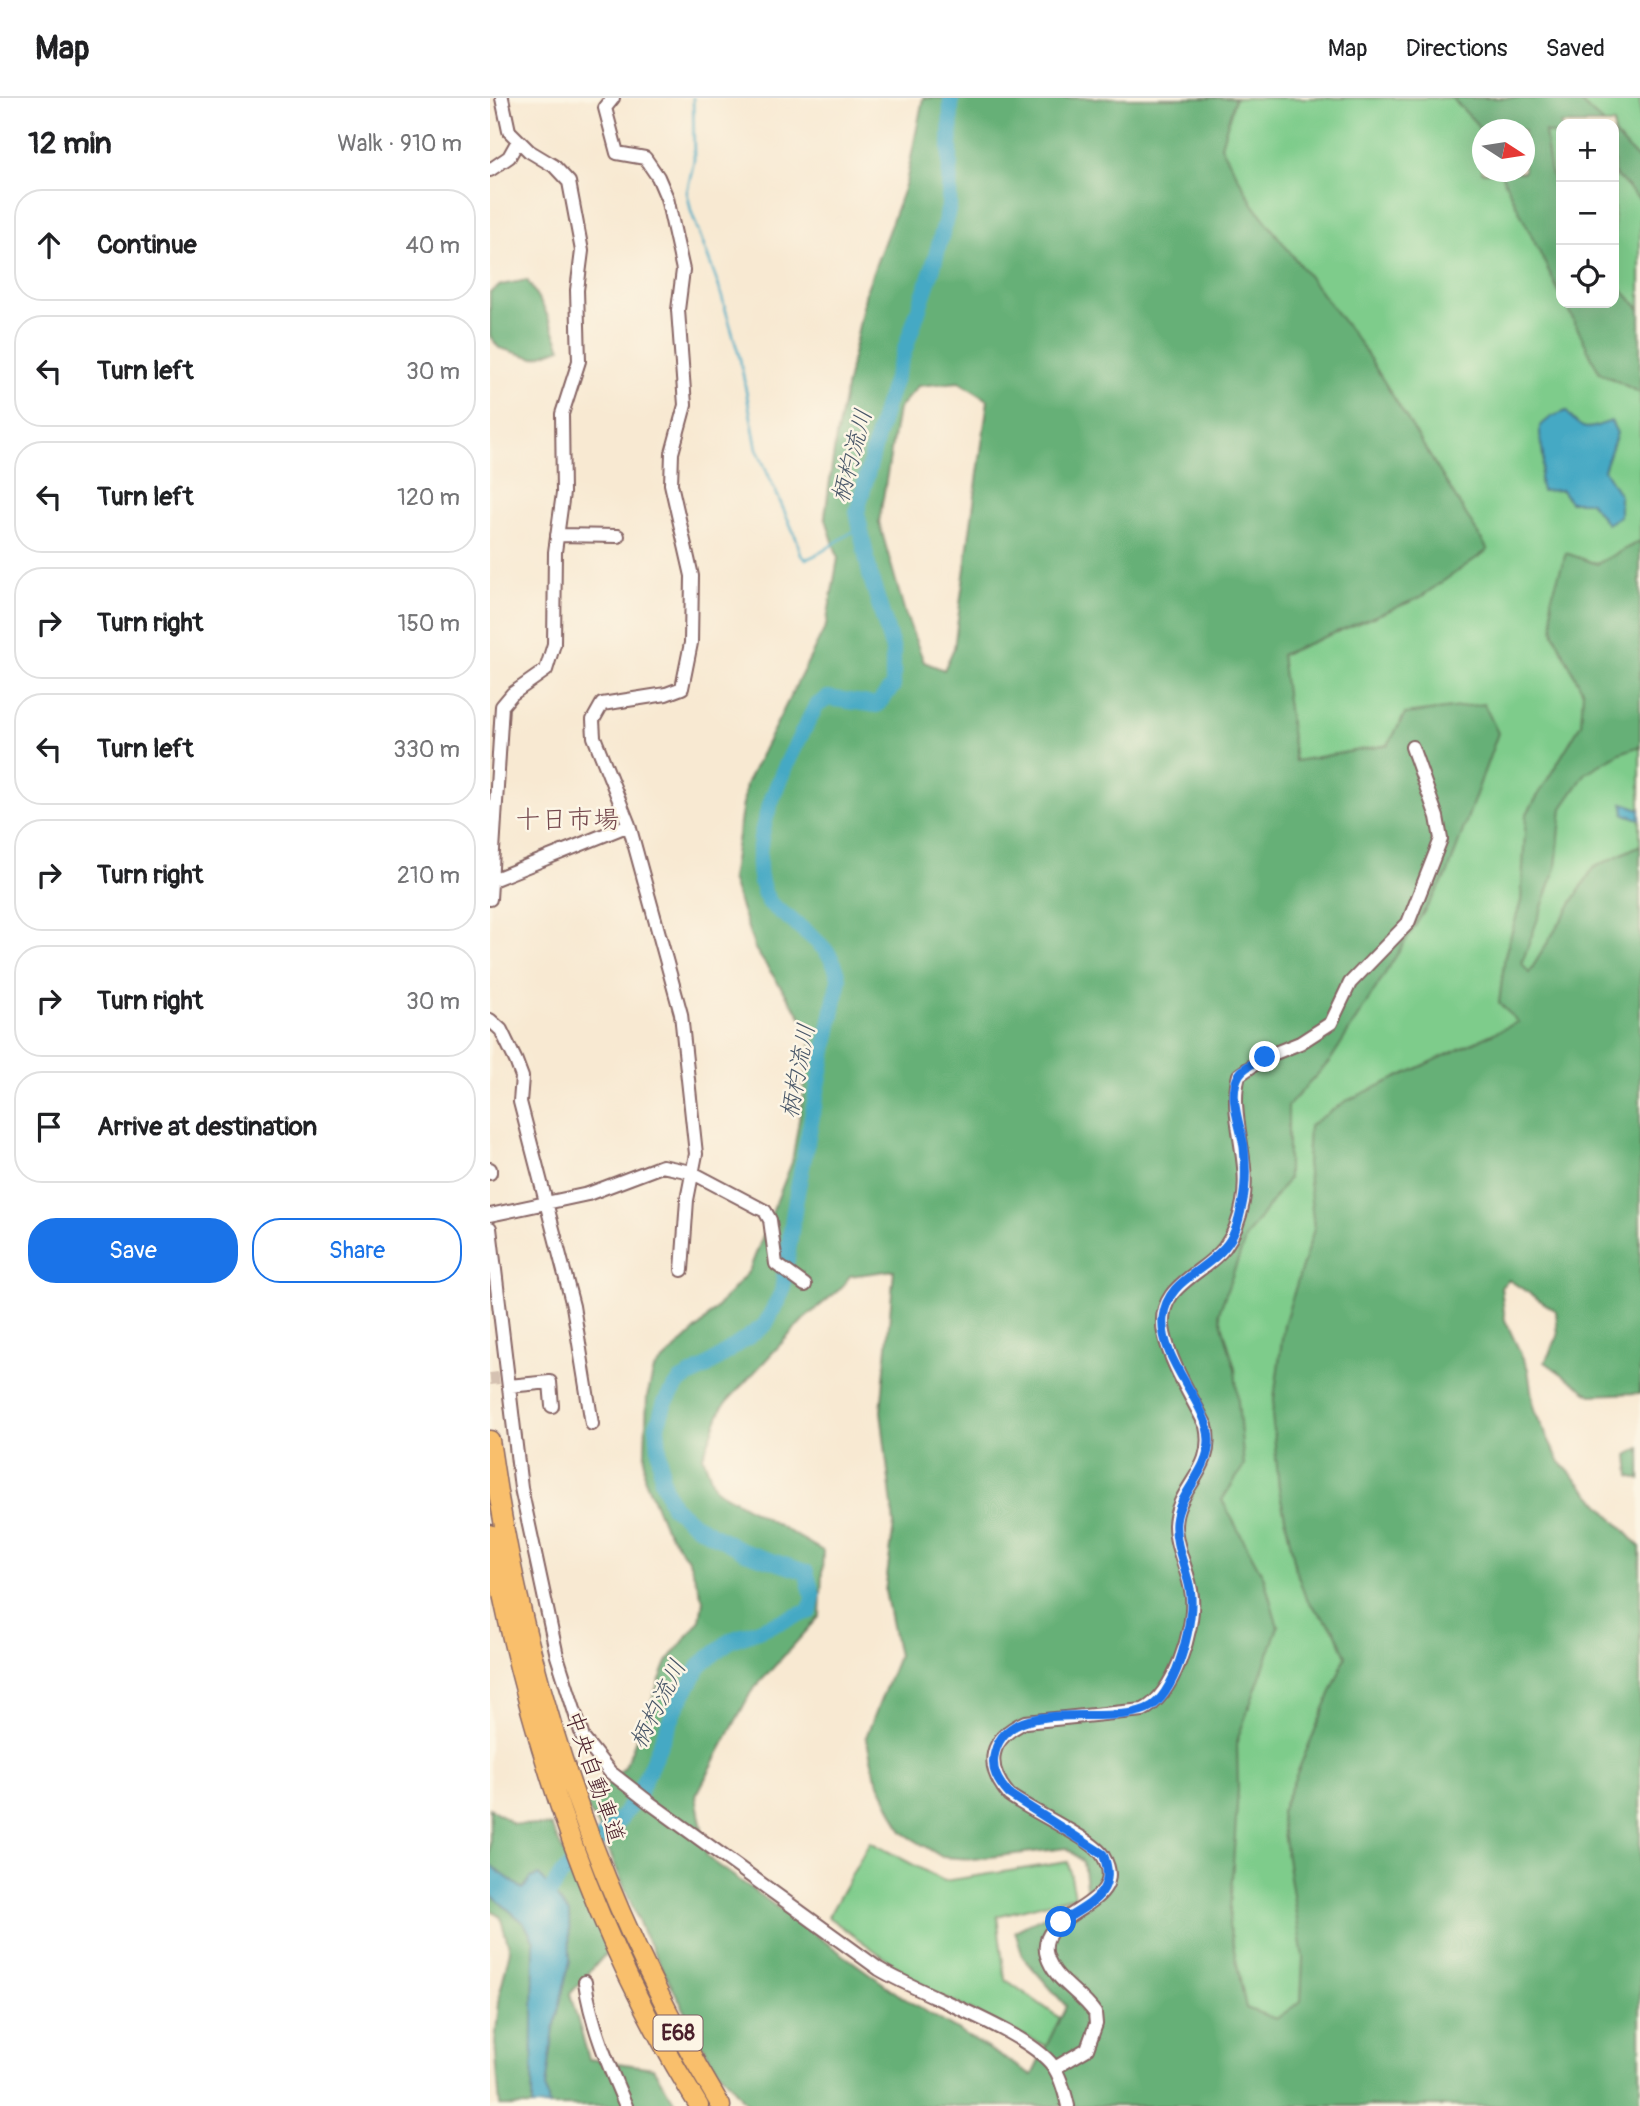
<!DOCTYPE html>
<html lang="en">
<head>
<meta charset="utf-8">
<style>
  :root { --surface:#fff; --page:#f2f2f2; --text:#202124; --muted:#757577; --line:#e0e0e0; --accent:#1a73e8 }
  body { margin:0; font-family:Pangolin,"Klee One",sans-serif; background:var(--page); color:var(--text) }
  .controls { position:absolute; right:21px; top:21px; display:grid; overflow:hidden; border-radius:14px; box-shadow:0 7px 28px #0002 }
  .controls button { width:63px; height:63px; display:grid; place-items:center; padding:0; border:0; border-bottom:2px solid var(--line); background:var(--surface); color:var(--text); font:35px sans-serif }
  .compass { position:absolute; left:982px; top:21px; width:63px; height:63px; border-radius:50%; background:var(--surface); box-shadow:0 7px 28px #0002; rotate:102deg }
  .stop { position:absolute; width:21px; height:21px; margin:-16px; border:5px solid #1a73e8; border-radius:50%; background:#fff }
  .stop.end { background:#1a73e8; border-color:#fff; box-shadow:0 2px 7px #0008 }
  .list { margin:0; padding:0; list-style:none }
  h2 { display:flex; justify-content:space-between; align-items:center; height:91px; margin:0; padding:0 28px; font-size:30px }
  h2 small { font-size:23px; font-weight:400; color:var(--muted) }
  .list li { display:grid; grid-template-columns:46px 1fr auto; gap:21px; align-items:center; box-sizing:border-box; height:112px; margin:0 14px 14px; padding:0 14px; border:2px solid var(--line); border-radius:28px }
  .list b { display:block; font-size:26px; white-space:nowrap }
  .list em { font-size:23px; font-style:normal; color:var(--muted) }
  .actions { display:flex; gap:14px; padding:21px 28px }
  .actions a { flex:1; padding:16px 0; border:2px solid var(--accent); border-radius:28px; text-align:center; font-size:24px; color:var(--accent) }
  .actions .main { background:var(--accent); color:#fff }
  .icon { flex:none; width:38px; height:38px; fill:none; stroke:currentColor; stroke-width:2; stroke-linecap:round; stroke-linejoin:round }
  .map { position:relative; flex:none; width:1150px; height:2008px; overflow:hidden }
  header { display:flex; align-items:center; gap:42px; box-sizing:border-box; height:98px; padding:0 35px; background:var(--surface); border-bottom:2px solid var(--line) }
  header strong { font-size:33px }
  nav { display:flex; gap:38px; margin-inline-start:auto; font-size:24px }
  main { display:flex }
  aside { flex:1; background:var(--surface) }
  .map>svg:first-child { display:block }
</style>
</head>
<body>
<header>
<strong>Map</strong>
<nav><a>Map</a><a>Directions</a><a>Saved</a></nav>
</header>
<main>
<aside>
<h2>12 min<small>Walk · 910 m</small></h2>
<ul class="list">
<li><svg class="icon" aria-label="ahead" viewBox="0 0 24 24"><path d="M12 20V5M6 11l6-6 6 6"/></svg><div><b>Continue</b></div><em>40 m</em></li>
<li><svg class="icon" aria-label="left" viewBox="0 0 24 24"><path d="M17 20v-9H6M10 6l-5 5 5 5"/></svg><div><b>Turn left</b></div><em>30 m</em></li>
<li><svg class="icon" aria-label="left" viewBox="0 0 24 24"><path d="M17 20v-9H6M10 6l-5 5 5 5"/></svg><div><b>Turn left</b></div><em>120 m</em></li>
<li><svg class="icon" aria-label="right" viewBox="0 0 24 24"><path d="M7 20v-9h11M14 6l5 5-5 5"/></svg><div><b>Turn right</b></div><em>150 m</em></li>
<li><svg class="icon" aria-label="left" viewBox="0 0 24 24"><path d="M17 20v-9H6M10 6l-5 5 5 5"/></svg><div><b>Turn left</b></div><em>330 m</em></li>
<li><svg class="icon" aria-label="right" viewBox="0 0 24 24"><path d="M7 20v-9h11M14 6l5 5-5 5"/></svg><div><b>Turn right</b></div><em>210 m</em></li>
<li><svg class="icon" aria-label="right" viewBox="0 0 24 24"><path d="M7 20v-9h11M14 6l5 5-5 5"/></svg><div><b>Turn right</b></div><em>30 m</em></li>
<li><svg class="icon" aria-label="arrive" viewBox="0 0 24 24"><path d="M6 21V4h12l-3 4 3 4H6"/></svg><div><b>Arrive at destination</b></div></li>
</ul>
<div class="actions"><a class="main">Save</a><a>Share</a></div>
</aside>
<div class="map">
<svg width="1150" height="2008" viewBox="0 0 1150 2008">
  <rect width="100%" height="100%" fill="#fcf5e5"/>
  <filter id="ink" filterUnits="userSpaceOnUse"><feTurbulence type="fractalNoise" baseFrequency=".0143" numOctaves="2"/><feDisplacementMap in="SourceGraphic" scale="14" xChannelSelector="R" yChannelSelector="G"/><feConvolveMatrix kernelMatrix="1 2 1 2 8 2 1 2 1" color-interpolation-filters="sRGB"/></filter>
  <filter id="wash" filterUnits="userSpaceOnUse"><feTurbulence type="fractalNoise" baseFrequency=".00686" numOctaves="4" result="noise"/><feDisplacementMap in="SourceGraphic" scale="28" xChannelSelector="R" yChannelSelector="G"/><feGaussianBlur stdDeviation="1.57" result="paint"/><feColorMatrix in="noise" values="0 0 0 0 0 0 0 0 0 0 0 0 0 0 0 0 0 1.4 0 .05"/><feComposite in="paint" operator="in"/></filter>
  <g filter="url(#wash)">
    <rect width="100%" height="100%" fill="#f8e9d2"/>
    <!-- green -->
    <path fill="#7ecc8b" stroke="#64765b" stroke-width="2" fill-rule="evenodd" d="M632 0H1150V872L972 1126 1150 1661 705 2008ZM1071 26H1124V205H1071ZM992 32H1034V74H992Z
      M380 1744 454 1783 578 1764 585 1798 507 1818 515 1881 571 1921 562 1951 444 1895 338 1819Z"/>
    <!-- forest -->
    <path fill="#66b077" stroke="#586851" stroke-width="2" fill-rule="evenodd" d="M433 0H745L731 48 763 106 872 248 998 452 929 500 791 557 805 663 898 647 915 616 994 606 1008 635 957 777 840 963 798 1008V1081L756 1139 729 1215 745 1271 754 1368 732 1402 774 1480 788 1529 747 1643 748 1692 739 1827 756 1910 786 1921 811 1903 813 1860 790 1716 856 1558 845 1533 816 1501 806 1472 789 1391 782 1316 794 1226 824 1131 817 1065 819 1028 856 1003 1028 924 1009 905 1015 857 1031 803 1036 717 1091 626 1093 594 1064 536 1061 501 1076 455 1107 466 1150 443V648L1130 655 1096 675 1072 710 1066 770 1032 865 1039 875 1103 770 1150 747V1295L1101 1297 1055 1264 1068 1238 1066 1213 1019 1182 1011 1189 1015 1222 1038 1271 1044 1312 1069 1363 1150 1449V2008H258L221 1962 153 1834 109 1729 96 1709 135 1669 177 1564 210 1522 213 1502 199 1463 174 1428 154 1379 157 1299 164 1271 211 1227 259 1173 302 1064 323 936 265 851 241 781 256 686 336 528 348 460 335 418 346 339 376 193 416 85ZM469 284 498 302 464 550 454 572 434 564 415 515 389 424 408 311 428 288ZM404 1172 391 1313 404 1426 395 1493 408 1558 376 1639 385 1677 412 1734 452 1759 483 1761 577 1750 593 1764 597 1796 525 1833 533 1859 576 1908 542 1977 412 1899 217 1759 206 1698 261 1594 330 1518 333 1453 225 1391 213 1358 232 1309 314 1221 350 1191 360 1178Z
      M962 0H1086L1114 26H1071V38L1055 34 1060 71 1071 103V198L1010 74H1034V32H992V37L986 25Z
      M1124 36 1150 63V102L1124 75Z
      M37 182 54 210 71 250 44 260 9 250 0 238V194L11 187Z
      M1124 183 1150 211V295L1109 274 1075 205H1124Z
      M1150 1350V1382L1140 1378 1138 1357Z
      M0 1710 24 1726 61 1728 120 1851 80 1896 99 1961 163 1970 187 2008H10L5 1945 10 1894 20 1852 10 1818 0 1811Z"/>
    <!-- water -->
    <path fill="#44a9c4" stroke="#476478" stroke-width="2" d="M1076 313C1093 335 1096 332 1121 323L1127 335 1114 372 1130 398V418L1117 426 1100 404H1080L1072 392 1052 393C1046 374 1055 372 1053 358 1052 347 1049 340 1050 328L1061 319Z
      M1133 705 1150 711V721L1134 716Z
      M0 1767 33 1791 41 1780 49 1777 79 1815 80 1863 64 1931 56 1990 59 2008H42L44 1843 34 1825 0 1796Z"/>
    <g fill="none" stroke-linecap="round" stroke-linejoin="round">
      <!-- stream -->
      <path stroke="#44a9c4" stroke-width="2.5" d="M203 0 204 62 197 94 201 113 229 189 250 261 267 351 307 442 311 457 316 461C336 455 349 439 369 431"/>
      <!-- river -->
      <path stroke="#44a9c4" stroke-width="16" d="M49 1812 71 1777 123 1730 147 1699 186 1610 211 1566 241 1542 320 1513 323 1498 316 1474 255 1454 204 1426 182 1408 172 1383 167 1328 175 1304 190 1283 216 1269 275 1227 292 1194 306 1100 349 881C344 852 321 839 300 821 294 816 284 810 279 804 246 751 301 657 326 608L338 600 387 607 403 588V552L380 477 367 414 395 310 443 169 459 109 461 0"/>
    </g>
  </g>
  <g filter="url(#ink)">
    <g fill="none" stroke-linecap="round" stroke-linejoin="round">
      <!-- minor-tunnel -->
      <path stroke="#d5c1b1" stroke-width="12" stroke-dasharray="12 6" stroke-linecap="butt" d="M0 1281 9 1280"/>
      <defs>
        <path id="minor" d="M123 0 115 10 127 55 155 60 168 79 177 100 193 172 188 212 195 307 182 355 181 386 202 478 201 545 192 590 176 596 112 606 103 622 104 639 139 727 191 916 206 1056 197 1102 192 1172
          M0 72 19 59 28 43
          M67 437 128 438
          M0 783 139 727
          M0 801 12 608 22 596 56 572 64 546 65 454 73 395 72 316 89 263 87 192 92 153 79 84 64 68 39 53 19 33 12 0
          M0 922 11 932 26 963 32 979 30 1004 83 1208 102 1326
          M0 1071V1075
          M0 1117 98 1096 172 1068 201 1074 275 1113 280 1122 286 1166 315 1187
          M0 1130 31 1390 67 1558 93 1640 120 1674 160 1705 389 1871C432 1897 537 1933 563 1968 571 1979 575 1995 578 2008
          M19 1288 60 1284 62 1308
          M95 1884C101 1927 119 1969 136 2008
          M565 1970 597 1951 606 1926 605 1915C591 1894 565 1884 557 1858 543 1812 644 1810 613 1758 603 1741 539 1712 519 1697 493 1666 500 1640 535 1624L653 1612C683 1598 705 1532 702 1499 700 1475 685 1451 685 1427 687 1388 726 1373 716 1328 702 1299 681 1267 674 1235 665 1187 713 1178 735 1149 745 1135 750 1121 753 1104 761 1061 738 1016 749 977L775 959 810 945 841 925 860 885 918 825 951 741 947 719 922 649"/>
        <path id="highway" d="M0 1342C33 1578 108 1804 231 2008
          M0 1436C37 1636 101 1835 209 2008"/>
      </defs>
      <!-- minor casing -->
      <use href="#minor" stroke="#876665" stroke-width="16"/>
      <!-- highway casing -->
      <use href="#highway" stroke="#876665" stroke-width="21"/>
      <!-- minor -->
      <use href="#minor" stroke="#fff" stroke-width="12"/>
      <!-- highway -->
      <use href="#highway" stroke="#f9bf6c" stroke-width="18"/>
    </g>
  </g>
  <g fill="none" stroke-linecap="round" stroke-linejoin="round" filter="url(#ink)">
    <!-- route -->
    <path stroke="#1a73e8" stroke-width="9" d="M571 1824C599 1806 629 1795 613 1756L519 1696C508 1684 500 1671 505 1654 520 1595 623 1632 662 1608 687 1593 706 1518 700 1491 696 1470 684 1445 686 1424 689 1394 719 1374 719 1342 718 1304 669 1262 673 1220 677 1182 713 1175 734 1150 745 1138 749 1123 752 1107 756 1089 756 1068 754 1049 751 1028 737 998 749 977 754 968 767 964 775 959"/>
  </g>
  <g text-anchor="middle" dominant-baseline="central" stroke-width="5" stroke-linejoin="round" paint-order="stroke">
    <!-- shield labels -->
    <rect fill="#fcf5e5" stroke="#7f5f63" stroke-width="2" x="163.5" y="1917.5" width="49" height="35" rx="5"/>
    <g font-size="21" font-weight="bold" fill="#4a1f2b">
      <text x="188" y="1935">E68</text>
    </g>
    <!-- street labels -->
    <g font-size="23" fill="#4a1f2b" stroke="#fcf5e5">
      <text transform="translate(105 1679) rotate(71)">中央自動車道</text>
    </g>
    <!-- water labels -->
    <g font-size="24" font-style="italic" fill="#485668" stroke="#fcf5e5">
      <text transform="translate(362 358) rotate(-75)">柄杓流川</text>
      <text transform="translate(308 973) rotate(-79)">柄杓流川</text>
      <text transform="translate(168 1606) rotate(-63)">柄杓流川</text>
    </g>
    <!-- quarter labels -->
    <g font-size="26" fill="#76494e" stroke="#fcf5e5">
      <text x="77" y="722">十日市場</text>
    </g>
  </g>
</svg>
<div class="controls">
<button>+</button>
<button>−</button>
<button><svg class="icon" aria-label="locate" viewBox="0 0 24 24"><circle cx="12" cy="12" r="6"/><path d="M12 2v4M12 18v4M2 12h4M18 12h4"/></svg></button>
</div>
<svg class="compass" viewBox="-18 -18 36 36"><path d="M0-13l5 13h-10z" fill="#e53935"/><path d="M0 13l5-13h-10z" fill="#757577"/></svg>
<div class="stop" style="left:571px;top:1824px"></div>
<div class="stop end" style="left:775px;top:959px"></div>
</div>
</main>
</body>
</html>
